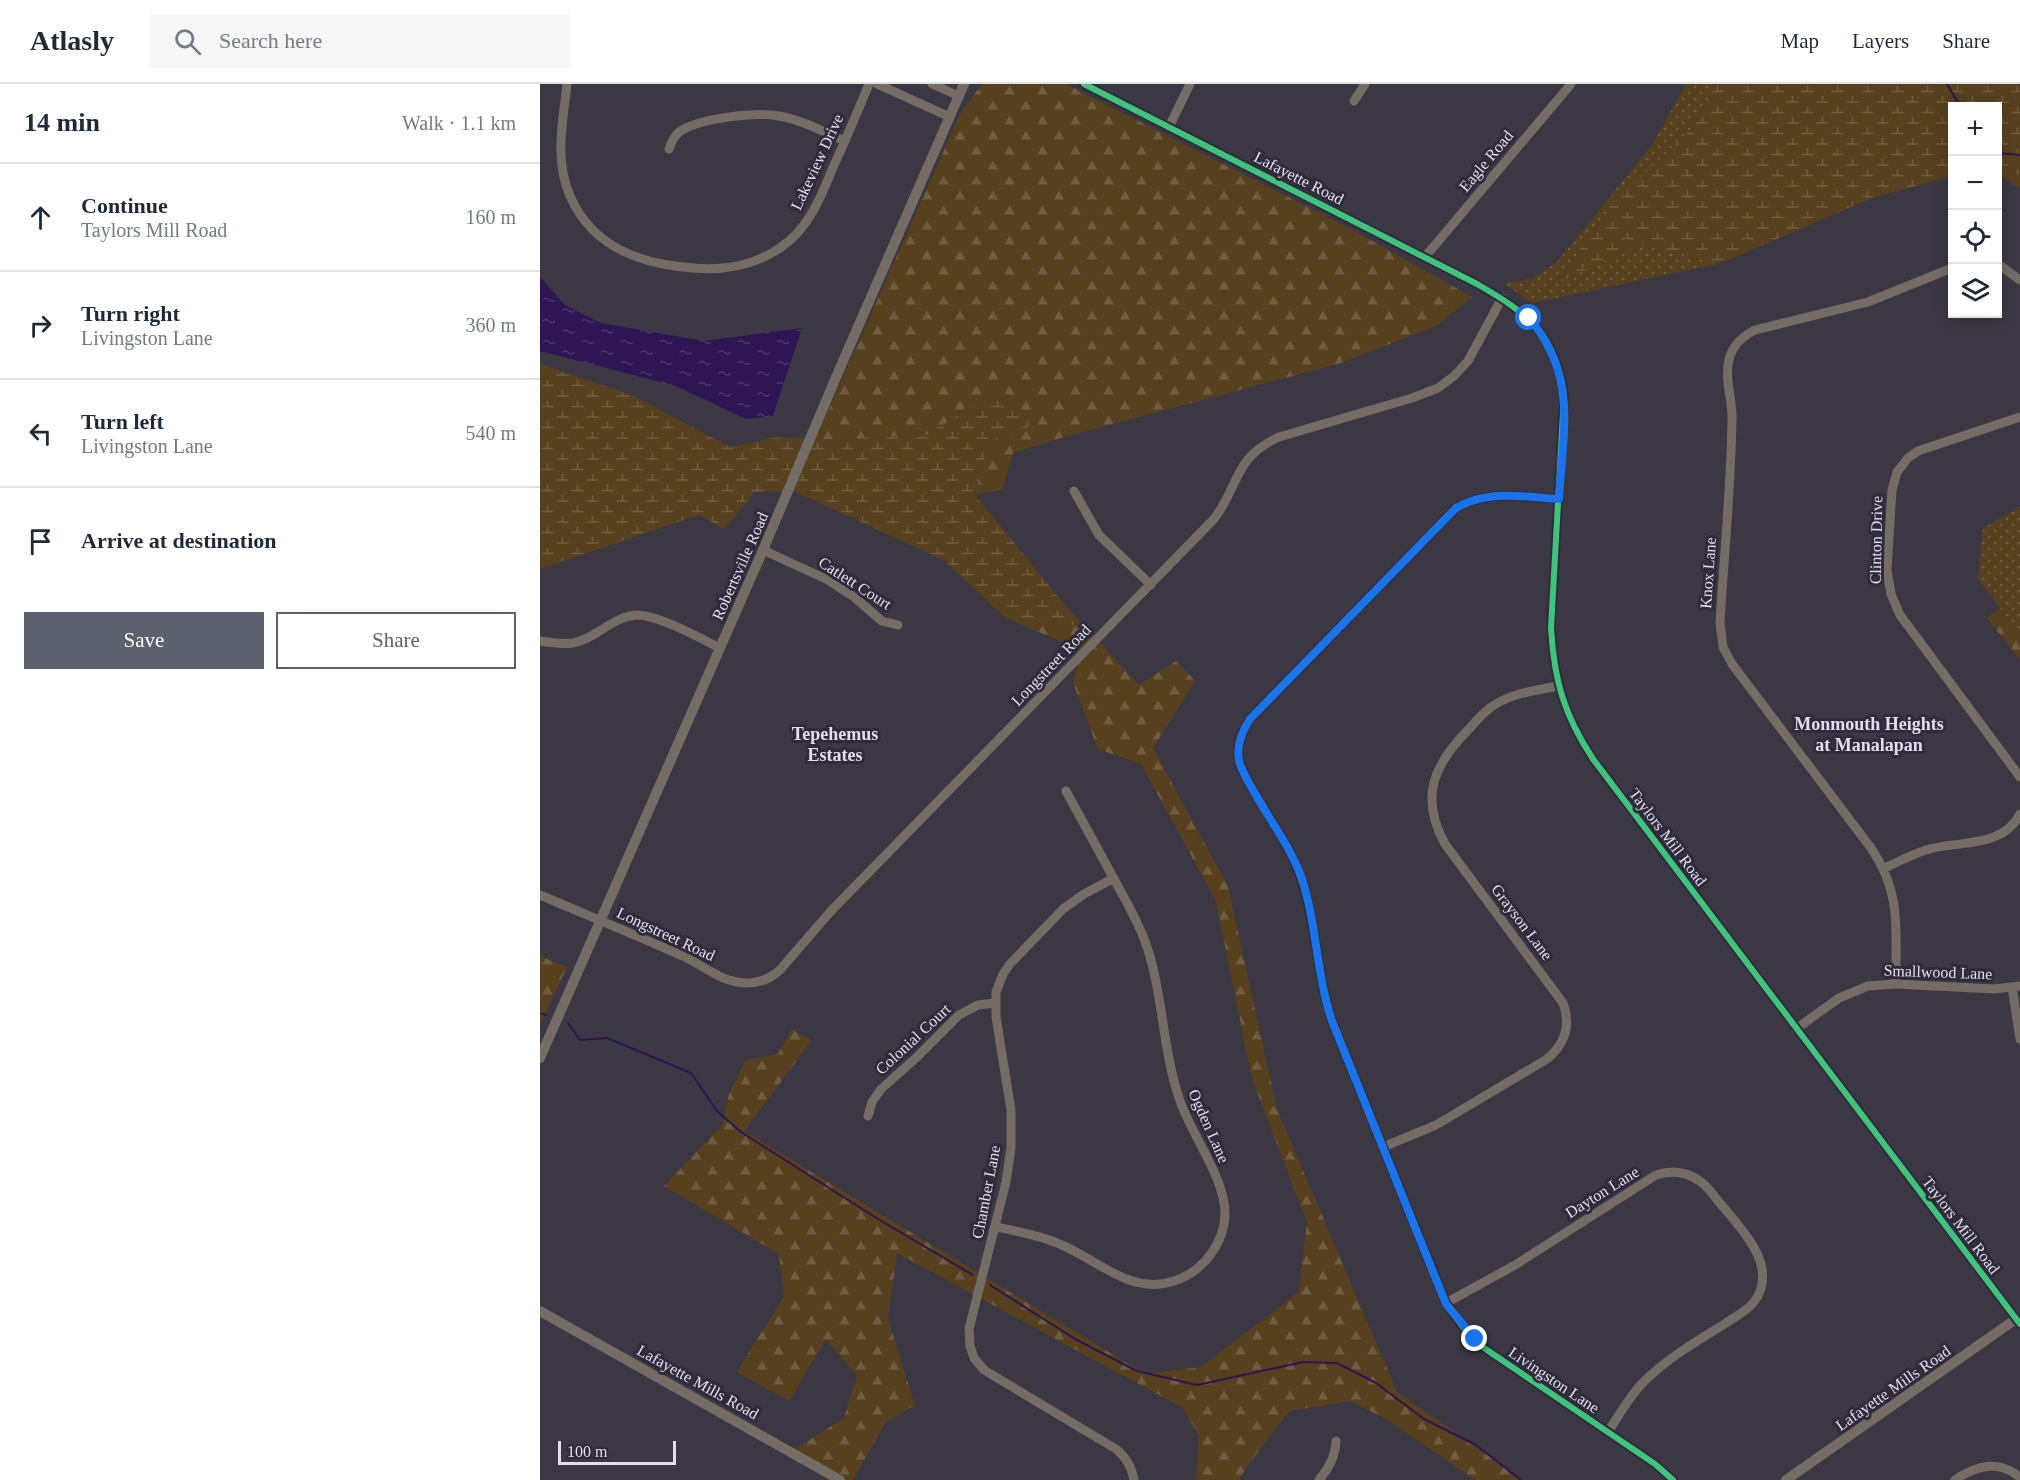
<!DOCTYPE html>
<html lang="en">
<head>
<meta charset="utf-8">
<style>
  :root { --surface:#fff; --page:#f6f6f7; --text:#1f2937; --muted:#747a83; --line:#e0e1e3; --accent:#5d616d }
  body { margin:0; font-family:Georgia,serif; background:var(--page); color:var(--text) }
  .controls { position:absolute; right:18px; top:18px; display:grid; overflow:hidden; border-radius:0px; box-shadow:0 3px 15px #0003 }
  .controls button { width:54px; height:54px; display:grid; place-items:center; padding:0; border:0; border-bottom:2px solid var(--line); background:var(--surface); color:var(--text); font:30px sans-serif }
  .scale { position:absolute; left:18px; bottom:15px; width:118px; box-sizing:border-box; padding-left:6px; border:3px solid #e2dfeb; border-top:0; font-size:16px; line-height:21px; white-space:nowrap; color:#e2dfeb; -webkit-text-stroke:4px #2f2a3c; paint-order:stroke }
  .stop { position:absolute; width:18px; height:18px; margin:-14px; border:4px solid #1a73e8; border-radius:50%; background:#fff }
  .stop.end { background:#1a73e8; border-color:#fff; box-shadow:0 2px 6px #0008 }
  .list { margin:0; padding:0; list-style:none }
  h2 { display:flex; justify-content:space-between; align-items:center; height:78px; margin:0; padding:0 24px; font-size:26px }
  h2 small { font-size:20px; font-weight:400; color:var(--muted) }
  .list li { display:grid; grid-template-columns:39px 1fr auto; gap:18px; align-items:center; box-sizing:border-box; height:108px; padding:0 24px; border-top:2px solid var(--line) }
  .list b { display:block; font-size:22px; white-space:nowrap }
  .list p { margin:0; font-size:20px; white-space:nowrap; color:var(--muted) }
  .list em { font-size:20px; font-style:normal; color:var(--muted) }
  .actions { display:flex; gap:12px; padding:18px 24px }
  .actions a { flex:1; padding:14px 0; border:2px solid var(--accent); border-radius:0px; text-align:center; font-size:21px; color:var(--accent) }
  .actions .main { background:var(--accent); color:#fff }
  .icon { flex:none; width:33px; height:33px; fill:none; stroke:currentColor; stroke-width:2; stroke-linecap:round; stroke-linejoin:round }
  .map { position:relative; flex:none; width:1480px; height:1396px; overflow:hidden }
  header { display:flex; align-items:center; gap:36px; box-sizing:border-box; height:84px; padding:0 30px; background:var(--surface); border-bottom:2px solid var(--line) }
  header strong { font-size:28px }
  nav { display:flex; gap:33px; margin-inline-start:auto; font-size:21px }
  .search { width:420px; height:54px; background:var(--page); display:flex; align-items:center; gap:15px; box-sizing:border-box; padding:0 21px; border-radius:0px; color:var(--muted); font-size:22px }
  main { display:flex }
  aside { flex:1; background:var(--surface) }
  .map>svg:first-child { display:block }
</style>
</head>
<body>
<header>
<strong>Atlasly</strong>
<div class="search"><svg class="icon" aria-label="search" viewBox="0 0 24 24"><circle cx="10" cy="10" r="6"/><path d="M15 15l6 6"/></svg>Search here</div>
<nav><a>Map</a><a>Layers</a><a>Share</a></nav>
</header>
<main>
<aside>
<h2>14 min<small>Walk · 1.1 km</small></h2>
<ul class="list">
<li><svg class="icon" aria-label="ahead" viewBox="0 0 24 24"><path d="M12 20V5M6 11l6-6 6 6"/></svg><div><b>Continue</b><p>Taylors Mill Road</p></div><em>160 m</em></li>
<li><svg class="icon" aria-label="right" viewBox="0 0 24 24"><path d="M7 20v-9h11M14 6l5 5-5 5"/></svg><div><b>Turn right</b><p>Livingston Lane</p></div><em>360 m</em></li>
<li><svg class="icon" aria-label="left" viewBox="0 0 24 24"><path d="M17 20v-9H6M10 6l-5 5 5 5"/></svg><div><b>Turn left</b><p>Livingston Lane</p></div><em>540 m</em></li>
<li><svg class="icon" aria-label="arrive" viewBox="0 0 24 24"><path d="M6 21V4h12l-3 4 3 4H6"/></svg><div><b>Arrive at destination</b></div></li>
</ul>
<div class="actions"><a class="main">Save</a><a>Share</a></div>
</aside>
<div class="map">
<svg width="1480" height="1396" viewBox="0 0 1480 1396">
  <defs>
    <pattern id="grass-dots" width="8" height="8" patternUnits="userSpaceOnUse" patternTransform="scale(1.5)"><rect width="8" height="8" fill="#57401e"/><path d="M2 2h.1M6 6h.1" fill="none" stroke="#6f5b3f" stroke-width="1.8" stroke-linecap="round"/></pattern>
    <pattern id="forest-firs" width="22" height="20" patternUnits="userSpaceOnUse" patternTransform="scale(1.5)"><rect width="22" height="20" fill="#57401e"/><path d="M5 1l3.5 6h-7zM16 11l3.5 6h-7z" fill="#6f5b3f"/></pattern>
    <pattern id="wetland-marsh" width="20" height="14" patternUnits="userSpaceOnUse" patternTransform="scale(1.5)"><rect width="20" height="14" fill="#57401e"/><path d="M1 5h8M5 5V1M11 12h8M15 12V8" fill="none" stroke="#6f5b3f"/></pattern>
    <pattern id="water-ripples" width="26" height="14" patternUnits="userSpaceOnUse" patternTransform="scale(1.5)"><rect width="26" height="14" fill="#2e1554"/><path d="M2 4q2-2 4 0t4 0M15 11q2-2 4 0t4 0" fill="none" stroke="#4c376d"/></pattern>
  </defs>
  <rect width="100%" height="100%" fill="#3b3843"/>
  <!-- grass -->
  <path fill="url(#grass-dots)" d="M1146 0H1178L1149 47 1078 115 1017 198 1101 160 1181 179 992 219 964 199 992 195 1017 178 1112 61Z
    M1480 423V550L1438 495 1443 444Z"/>
  <!-- forest -->
  <path fill="url(#forest-firs)" d="M442 0H526L811 145 932 213 896 242 798 280 524 353 473 369 462 406 435 410 449 357 495 340 453 310 387 351 275 356 420 30Z
    M1458 86 1480 91V105L1458 90Z
    M525 521 599 601 636 577 655 597 613 664 688 802 737 1025 857 1308 983 1396H935L848 1336 811 1317 749 1327 709 1380 699 1396H656L659 1352 643 1324 357 1169 348 1235 375 1321 345 1339 313 1396H296L251 1368 304 1334 317 1291 286 1255 249 1317 197 1288 244 1212 239 1170 124 1102 183 1040 189 1010 206 976 238 970 252 945 272 956 204 1047 605 1290 661 1283 759 1208 767 1138 712 995 676 817 601 680 558 665 533 599 541 566 466 534 534 541Z
    M1460 524 1480 550V576L1447 534Z
    M0 872 27 883 0 940Z"/>
  <!-- wetland -->
  <path fill="url(#wetland-marsh)" d="M1178 0H1480V91L1458 86V22H1412V92L1332 114 1181 179 1101 160 1016 200 1078 115 1149 47Z
    M0 280 92 311 190 363 238 353 275 356 386 351 453 310 496 340 449 357 435 411 525 521 535 541 466 534 405 477 254 407 215 408 184 445 159 431 0 485Z"/>
  <!-- water -->
  <path fill="url(#water-ripples)" d="M0 193 25 221 61 239 164 257 262 244 233 332 206 335 136 302 0 267Z"/>
  <g fill="none" stroke-linecap="round" stroke-linejoin="round">
    <!-- stream -->
    <path stroke="#2e1554" stroke-width="2" d="M1407 0 1420 22
      M1458 64 1459 69 1480 71
      M0 929 6 931
      M28 939 40 956 67 954 151 989 177 1027 201 1048 338 1135 433 1191
      M450 1201 535 1255 597 1287 657 1301 763 1278 797 1279 836 1299 884 1335 936 1361 981 1396"/>
    <!-- minor -->
    <path stroke="#736d65" stroke-width="9" d="M27 0C23 38 14 75 30 112 51 160 94 178 143 183 182 188 218 183 249 157 273 137 283 106 295 79 307 53 318 26 329 0
      M337 0 410 33
      M392 0 419 12
      M544 0 937 200C988 229 1016 251 1024 312L1011 544C1014 596 1024 631 1053 675L1476 1235
      M814 17 825 0
      M629 43 650 0
      M129 65C131 59 133 54 138 49 156 34 216 28 239 32 262 36 284 48 305 57
      M885 173 1031 0
      M1458 180 1480 196
      M1480 333 1378 367 1368 374 1357 388 1352 406 1347 486 1351 510 1360 531 1480 693
      M534 407 559 451 611 501
      M1019 415C984 413 948 405 916 424L710 635C701 649 694 666 701 683 719 721 746 753 760 792 777 839 776 890 792 937L906 1219 923 1243 944 1264 1115 1380 1133 1396
      M223 466 288 496 314 513 342 537 358 541
      M0 557C10 558 22 561 33 559 56 555 73 532 97 531 118 531 160 554 180 564
      M1343 785C1357 778 1371 771 1386 766 1418 756 1462 765 1480 730
      M574 794 544 810 523 825 470 880 463 890 456 908V933L471 1026V1064L466 1098 429 1245 430 1262 434 1274 444 1286 576 1365C586 1373 592 1384 594 1396
      M0 811C49 832 99 852 147 874 163 882 179 895 197 898 213 901 227 897 239 887L291 827 674 435C700 401 693 374 739 353L872 314 898 304 914 292 928 277 962 214
      M1356 900C1355 847 1363 811 1331 764L1192 580 1183 563 1180 539C1184 471 1191 403 1192 336 1193 316 1184 296 1189 276 1192 262 1203 252 1215 246L1328 218 1412 184
      M1472 903 1480 955
      M1256 945 1299 914 1328 902 1356 900 1454 905 1480 902
      M328 1032 332 1018 341 1005 376 974 419 931 438 921 455 919
      M843 1063 896 1041 1007 975C1025 960 1031 941 1023 919L905 760C879 713 894 680 929 645 937 636 945 626 956 620 973 609 998 606 1018 602
      M456 1143C476 1147 498 1151 517 1159 557 1174 589 1212 634 1197 663 1188 685 1159 685 1128 684 1091 649 1048 638 1011 623 965 623 915 609 869 601 843 587 819 574 795 558 766 542 736 526 707
      M906 1219 975 1181 1116 1091C1141 1083 1160 1092 1175 1113 1190 1132 1219 1161 1222 1185 1224 1197 1221 1210 1213 1219 1206 1228 1193 1234 1183 1241 1159 1256 1133 1271 1112 1290 1093 1306 1081 1328 1068 1348
      M779 1396C789 1384 795 1373 796 1357
      M1415 1396C1437 1381 1458 1376 1480 1393"/>
    <!-- tertiary -->
    <path stroke="#736d65" stroke-width="10" d="M0 974 223 466 297 291 424 0
      M0 1227 300 1396
      M1246 1396 1476 1235 1480 1240"/>
    <defs>
      <path id="cycleway" d="M544 0 937 200C988 229 1016 251 1024 312L1011 544C1014 596 1024 631 1053 675L1480 1240
        M1019 415C984 413 948 405 916 424L710 635C701 649 694 666 701 683 719 721 746 753 760 792 777 839 776 890 792 937L906 1219 923 1243 944 1264 1115 1380 1133 1396"/>
    </defs>
    <!-- cycleway casing -->
    <use href="#cycleway" stroke="#2f2a3c" stroke-width="10"/>
    <!-- cycleway -->
    <use href="#cycleway" stroke="#40c37c" stroke-width="6"/>
  </g>
  <g fill="none" stroke-linecap="round" stroke-linejoin="round">
    <!-- route -->
    <path stroke="#1a73e8" stroke-width="8" d="M935 1255 906 1220 792 937C776 890 777 839 761 792 746 753 718 721 701 683 694 666 701 649 710 635L916 424C948 405 984 413 1019 415 1023 346 1038 292 989 234"/>
  </g>
  <g text-anchor="middle" dominant-baseline="central" stroke-width="6" stroke-linejoin="round" paint-order="stroke">
    <!-- street labels -->
    <g font-size="16" fill="#e2dfeb" stroke="#2f2a3c">
      <text transform="translate(946 77) rotate(-50)">Eagle Road</text>
      <text transform="translate(277 78) rotate(-65)">Lakeview Drive</text>
      <text transform="translate(759 94) rotate(27)">Lafayette Road</text>
      <text transform="translate(1336 456) rotate(-89)">Clinton Drive</text>
      <text transform="translate(200 482) rotate(-66)">Robertsville Road</text>
      <text transform="translate(1168 489) rotate(-86)">Knox Lane</text>
      <text transform="translate(315 499) rotate(33)">Catlett Court</text>
      <text transform="translate(511 581) rotate(-46)">Longstreet Road</text>
      <text transform="translate(1128 753) rotate(53)">Taylors Mill Road</text>
      <text transform="translate(982 838) rotate(53)">Grayson Lane</text>
      <text transform="translate(126 850) rotate(25)">Longstreet Road</text>
      <text transform="translate(1398 888) rotate(2)">Smallwood Lane</text>
      <text transform="translate(373 955) rotate(-43)">Colonial Court</text>
      <text transform="translate(669 1042) rotate(66)">Ogden Lane</text>
      <text transform="translate(446 1108) rotate(-79)">Chamber Lane</text>
      <text transform="translate(1062 1108) rotate(-32)">Dayton Lane</text>
      <text transform="translate(1421 1141) rotate(53)">Taylors Mill Road</text>
      <text transform="translate(1014 1296) rotate(34)">Livingston Lane</text>
      <text transform="translate(158 1298) rotate(29)">Lafayette Mills Road</text>
      <text transform="translate(1353 1304) rotate(-35)">Lafayette Mills Road</text>
    </g>
    <!-- neighbourhood labels -->
    <g font-size="18" font-weight="bold" fill="#e2dfeb" stroke="#2f2a3c">
      <text x="1329" y="640">Monmouth Heights<tspan x="1329" dy="21">at Manalapan</tspan></text>
      <text x="295" y="650">Tepehemus<tspan x="295" dy="21">Estates</tspan></text>
    </g>
  </g>
</svg>
<div class="controls">
<button>+</button>
<button>−</button>
<button><svg class="icon" aria-label="locate" viewBox="0 0 24 24"><circle cx="12" cy="12" r="6"/><path d="M12 2v4M12 18v4M2 12h4M18 12h4"/></svg></button>
<button><svg class="icon" aria-label="layers" viewBox="0 0 24 24"><path d="M12 4l9 5-9 5-9-5zM3 14l9 5 9-5"/></svg></button>
</div>
<div class="scale">100 m</div>
<div class="stop" style="left:989px;top:234px"></div>
<div class="stop end" style="left:935px;top:1255px"></div>
</div>
</main>
</body>
</html>
